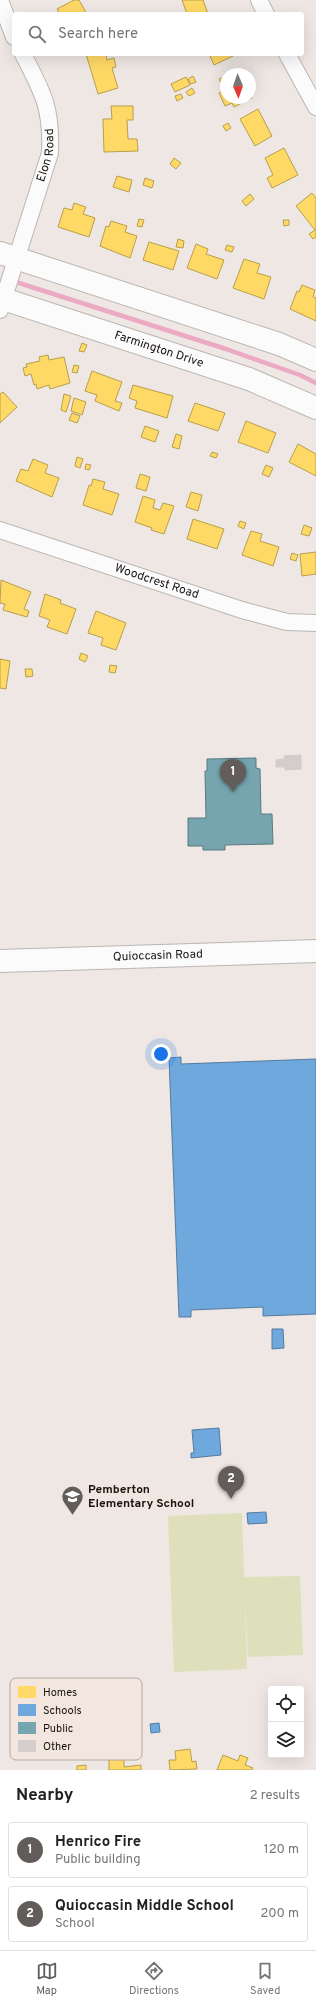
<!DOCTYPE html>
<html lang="en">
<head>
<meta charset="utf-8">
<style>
  :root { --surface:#fff; --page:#f2f2f2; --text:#222; --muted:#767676; --line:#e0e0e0; --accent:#625d5a }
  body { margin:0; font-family:Overpass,sans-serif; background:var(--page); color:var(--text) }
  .controls { position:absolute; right:12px; bottom:12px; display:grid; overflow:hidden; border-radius:4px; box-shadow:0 4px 16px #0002 }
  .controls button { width:36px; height:36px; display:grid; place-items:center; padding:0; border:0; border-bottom:1px solid var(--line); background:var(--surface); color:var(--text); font:20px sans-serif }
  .compass { position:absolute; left:220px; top:68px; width:36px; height:36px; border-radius:50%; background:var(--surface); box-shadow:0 4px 16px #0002; rotate:178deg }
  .you { position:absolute; left:161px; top:1054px; width:14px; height:14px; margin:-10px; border:3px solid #fff; border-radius:50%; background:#1a73e8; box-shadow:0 0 0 6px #1a73e833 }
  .badge { display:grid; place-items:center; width:26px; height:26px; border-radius:50%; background:var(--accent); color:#fff; font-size:13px; font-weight:700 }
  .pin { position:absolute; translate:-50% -33px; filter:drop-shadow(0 1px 2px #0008) }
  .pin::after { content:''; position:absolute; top:21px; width:14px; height:12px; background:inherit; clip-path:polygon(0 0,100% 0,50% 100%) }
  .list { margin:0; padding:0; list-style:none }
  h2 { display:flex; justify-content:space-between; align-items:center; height:52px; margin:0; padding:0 16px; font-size:17px }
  h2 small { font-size:13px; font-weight:400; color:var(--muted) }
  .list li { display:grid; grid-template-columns:26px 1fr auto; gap:12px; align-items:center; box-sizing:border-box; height:56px; margin:0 8px 8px; padding:0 8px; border:1px solid var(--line); border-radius:4px }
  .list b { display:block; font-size:15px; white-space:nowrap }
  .list p { margin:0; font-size:13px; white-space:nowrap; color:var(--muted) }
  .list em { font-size:13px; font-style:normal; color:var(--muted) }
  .icon { flex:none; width:22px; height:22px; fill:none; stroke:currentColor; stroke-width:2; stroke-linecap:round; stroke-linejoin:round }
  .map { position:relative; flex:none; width:316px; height:1770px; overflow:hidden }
  .search { position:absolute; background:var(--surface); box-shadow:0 4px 16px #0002; left:12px; right:12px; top:12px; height:44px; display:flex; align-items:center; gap:10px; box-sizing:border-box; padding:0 14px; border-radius:4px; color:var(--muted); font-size:15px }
  .sheet { height:180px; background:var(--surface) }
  nav { display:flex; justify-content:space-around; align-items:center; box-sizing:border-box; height:56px; border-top:1px solid var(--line); background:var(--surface); font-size:11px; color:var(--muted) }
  nav a { display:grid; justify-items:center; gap:2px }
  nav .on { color:var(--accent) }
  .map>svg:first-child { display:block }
</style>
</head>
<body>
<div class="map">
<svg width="316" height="1770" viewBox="0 0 316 1770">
  <rect width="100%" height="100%" fill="#eee7e3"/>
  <!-- green -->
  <path fill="#dee0bb" d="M242 1513 244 1577 300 1576 303 1655 248 1657 245 1595 247 1669 174 1672 168 1516Z"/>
  <!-- homes -->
  <path fill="#ffd966" stroke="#b99e4c" d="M74 0H79L87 14H60L57 9Z
    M182 0H203L208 14H187Z
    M86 54H108L106 55 107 60 114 58 116 67 112 68 118 88 98 94Z
    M209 54H233V56L214 65Z
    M193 76 196 82 191 84 188 79Z
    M226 76V98H250V94L252 98 234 107 232 103 225 106 219 93 225 90 219 79Z
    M186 77 190 85 175 92 171 84Z
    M192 88 195 93 189 96 186 92Z
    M181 94 183 98 177 101 175 96Z
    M111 106H133V120H127L128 139H137L138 151 104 152 103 119H112Z
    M258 109 272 136 255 146 240 119Z
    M228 123 231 128 226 131 223 126Z
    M284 148 298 175 272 188 267 178 273 175 265 158Z
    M174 158 181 163 176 169 170 164Z
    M117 176 132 180 129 192 113 187Z
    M145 178 154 181 152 188 143 185Z
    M312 193 316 198V237L313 239 309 234 315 230 296 206Z
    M250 194 254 199 246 206 242 201Z
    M74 203 86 207 83 214 95 218 89 237 58 227 64 208 72 210Z
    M139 219 144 220 142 227 137 226Z
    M283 220H289V225L284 226Z
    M111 221 127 226 125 232 137 236 130 258 100 246 106 226 109 227Z
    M178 239 184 241 183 248 176 247Z
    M149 242 179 251 173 270 143 260Z
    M196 244 208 249 206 254 224 260 217 279 187 268Z
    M227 245 234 247 232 252 225 250Z
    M244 259 260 264 257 273 271 277 264 299 233 288Z
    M302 285 315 290 313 297 316 298V321L290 309 297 291 299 292Z
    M82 343 87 345 84 352 79 351Z
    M48 355 49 360 64 357 70 383 50 389 49 385 37 389 36 384 34 385 31 374 25 376 23 368 27 367 26 364 40 361 39 357Z
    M74 365 79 366 77 373 72 372Z
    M92 371 122 382 115 401 122 403 119 411 95 401 97 395 85 391Z
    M133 385 173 396 167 418 135 408 137 401 129 398Z
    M3 392 17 407 0 423V394Z
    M64 394 71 396 66 412 61 410Z
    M74 398 86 402 82 415 71 411Z
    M195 403 225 413 218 431 188 421Z
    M72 413 80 416 77 423 69 420Z
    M246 421 276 433 268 453 238 442Z
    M145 426 159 431 155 442 141 437Z
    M176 434 182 436 179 449 172 447Z
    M298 444 316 454V476L289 462Z
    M212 452 218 454 216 458 210 456Z
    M77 457 83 459 80 468 75 466Z
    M33 459 48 465 45 473 59 478 52 497 16 481 21 469 28 471Z
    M86 464 91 465 89 470 85 469Z
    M266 465 273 468 269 477 262 474Z
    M140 474 150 477 146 491 136 488Z
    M93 479 105 482 103 489 119 494 112 515 83 505 89 485 91 486Z
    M191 492 202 495 198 511 186 507Z
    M143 496 155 500 153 508 160 510 163 503 174 506 164 534 151 530 152 528 135 522Z
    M193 519 224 529 217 549 187 539Z
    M240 521 246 523 244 529 238 526Z
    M304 525 312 528 309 536 301 534Z
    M251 531 262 534 260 541 279 547 273 566 242 555Z
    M316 552V574L302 576 300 554Z
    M292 553 298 555 296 561 290 559Z
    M1 580 31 592 24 609 29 611 27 617 3 610 5 604 0 603Z
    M45 594 61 600 60 603 76 609 67 634 47 627 50 620 39 616Z
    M96 611 126 623 116 650 101 645 103 638 88 633Z
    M81 653 88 656 85 662 79 659Z
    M0 659 10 661 6 689 0 688Z
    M110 665 117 666 115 673 109 672Z
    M25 669H32L33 676 26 677Z
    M190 1749 192 1762 196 1761 197 1769 170 1770 169 1760H176L175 1751Z
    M223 1755 238 1761 240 1755 248 1758 245 1765 253 1768 252 1770H217Z
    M124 1758V1767L141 1765V1770H109V1759Z
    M86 1765V1770H77V1766Z"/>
  <!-- schools -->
  <path fill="#6fa8dc" stroke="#557b9f" d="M181 1057V1064L316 1059V1314L263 1316V1307L191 1310V1317H179L169 1058Z
    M272 1329H283L284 1348 272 1349Z
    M219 1428 221 1455 191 1458V1453H194L192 1430Z
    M266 1512 267 1523 248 1524 247 1513Z
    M159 1723 160 1732 151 1733 150 1724Z"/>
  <!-- public -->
  <path fill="#76a5af" stroke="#5a797f" d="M256 758V768L260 769 261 814H272L273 844 225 845V850H203V846H188V818H206L205 771H207V759Z"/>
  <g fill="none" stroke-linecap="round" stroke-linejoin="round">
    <!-- stream -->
    <path stroke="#eba9c3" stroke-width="4.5" d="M19 283 226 349 300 375 316 383"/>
  </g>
  <!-- building -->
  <path fill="#d3cdcb" stroke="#d1ccca" d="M301 755V769L285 770V767H276V760L285 759 284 756Z"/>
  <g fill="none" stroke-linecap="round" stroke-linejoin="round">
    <defs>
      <g id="street">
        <path d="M0 0 14 37"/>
        <path d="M259 0 266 14"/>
        <path d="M287 54 316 107"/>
        <path id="s1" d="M0 310 50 153C52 108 43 93 23 54"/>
        <path id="s2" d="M0 530 242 610 287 622 316 623"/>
      </g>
      <g id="secondary">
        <path d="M0 253 279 344 316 360"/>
        <path id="s3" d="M0 298 249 379 316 408"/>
        <path id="s4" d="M0 961 316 951"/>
      </g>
    </defs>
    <!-- street casing -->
    <use href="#street" stroke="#bbb6b3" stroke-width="18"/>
    <!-- secondary casing -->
    <use href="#secondary" stroke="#bbb6b3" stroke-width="24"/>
    <!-- street -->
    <use href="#street" stroke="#fcfbfb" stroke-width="16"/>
    <!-- secondary -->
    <use href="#secondary" stroke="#fcfbfb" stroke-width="22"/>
  </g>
  <!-- icons -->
  <defs>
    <symbol id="school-pin" viewBox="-11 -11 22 30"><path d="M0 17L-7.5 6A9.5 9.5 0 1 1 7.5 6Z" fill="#625d5a" stroke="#f3e6de"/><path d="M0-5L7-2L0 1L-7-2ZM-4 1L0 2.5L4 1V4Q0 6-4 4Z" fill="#fff"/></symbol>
  </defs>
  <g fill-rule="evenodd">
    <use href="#school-pin" x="60" y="1484" width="25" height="34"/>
  </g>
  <g text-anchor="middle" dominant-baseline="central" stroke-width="4" stroke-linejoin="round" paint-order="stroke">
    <!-- street labels -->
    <g font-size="12" fill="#171310" stroke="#f3e6de">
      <text stroke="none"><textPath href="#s1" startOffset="162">Elon Road</textPath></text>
      <text stroke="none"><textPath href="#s3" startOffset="167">Farmington Drive</textPath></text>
      <text stroke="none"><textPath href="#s2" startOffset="165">Woodcrest Road</textPath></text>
      <text stroke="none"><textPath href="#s4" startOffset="158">Quioccasin Road</textPath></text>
    </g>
    <!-- poi labels -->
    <g font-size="12" font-weight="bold" fill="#171310" stroke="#f3e6de" text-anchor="start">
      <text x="88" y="1490">Pemberton<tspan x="88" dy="14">Elementary School</tspan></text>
    </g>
  </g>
  <!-- legend -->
  <rect x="10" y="1678" width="132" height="82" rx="6" fill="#f3e6de" stroke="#b1a7a0" stroke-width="1"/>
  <rect x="18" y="1686" width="18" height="12" fill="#ffd966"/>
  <rect x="18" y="1704" width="18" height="12" fill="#6fa8dc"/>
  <rect x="18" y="1722" width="18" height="12" fill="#76a5af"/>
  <rect x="18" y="1740" width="18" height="12" fill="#d3cdcb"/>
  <g font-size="11" fill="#171310">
    <text x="43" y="1696">Homes</text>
    <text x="43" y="1714">Schools</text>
    <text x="43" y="1732">Public</text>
    <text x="43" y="1750">Other</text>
  </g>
</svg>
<div class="controls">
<button><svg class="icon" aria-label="locate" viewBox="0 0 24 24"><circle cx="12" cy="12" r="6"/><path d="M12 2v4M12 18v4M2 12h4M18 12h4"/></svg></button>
<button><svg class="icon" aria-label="layers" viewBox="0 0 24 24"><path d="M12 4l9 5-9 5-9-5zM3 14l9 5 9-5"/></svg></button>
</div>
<svg class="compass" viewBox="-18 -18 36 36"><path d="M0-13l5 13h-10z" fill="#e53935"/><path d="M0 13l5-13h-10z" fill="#767676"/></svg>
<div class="you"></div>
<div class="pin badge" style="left:233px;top:792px">1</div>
<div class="pin badge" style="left:231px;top:1499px">2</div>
<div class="search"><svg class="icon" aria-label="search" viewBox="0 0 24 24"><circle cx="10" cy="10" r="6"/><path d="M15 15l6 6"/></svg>Search here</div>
</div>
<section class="sheet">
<h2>Nearby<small>2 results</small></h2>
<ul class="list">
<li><span class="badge">1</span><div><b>Henrico Fire</b><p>Public building</p></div><em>120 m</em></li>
<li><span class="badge">2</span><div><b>Quioccasin Middle School</b><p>School</p></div><em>200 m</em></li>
</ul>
</section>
<nav>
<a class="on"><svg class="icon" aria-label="map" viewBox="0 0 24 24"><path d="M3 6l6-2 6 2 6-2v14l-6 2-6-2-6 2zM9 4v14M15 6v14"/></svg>Map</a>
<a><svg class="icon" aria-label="directions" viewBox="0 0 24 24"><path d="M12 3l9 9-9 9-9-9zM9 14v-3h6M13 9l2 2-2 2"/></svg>Directions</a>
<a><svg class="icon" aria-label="saved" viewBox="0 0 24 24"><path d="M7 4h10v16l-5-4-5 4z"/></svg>Saved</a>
</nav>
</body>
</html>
